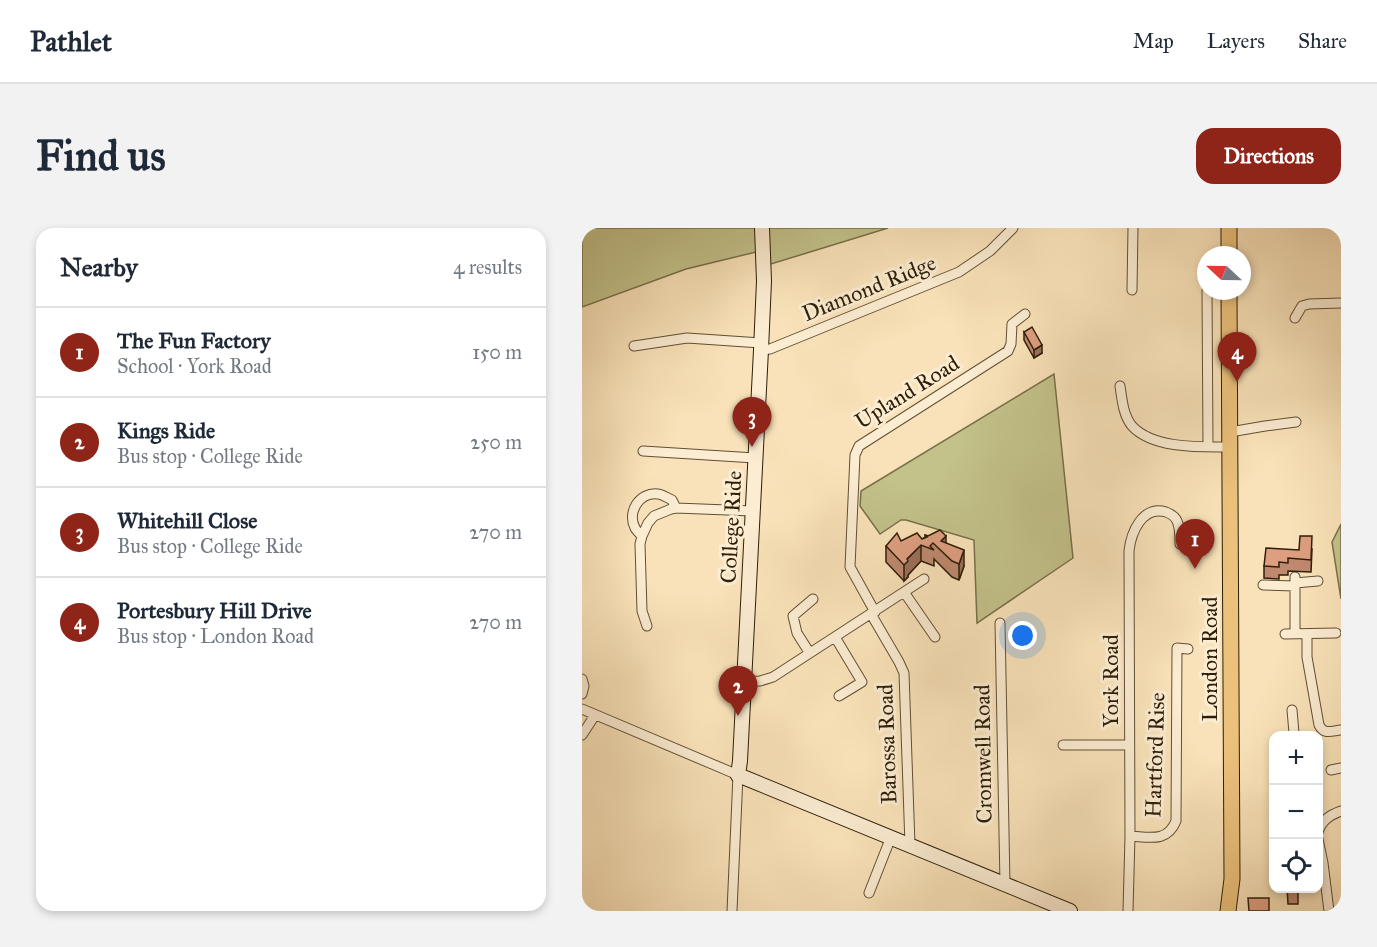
<!DOCTYPE html>
<html lang="en">
<head>
<meta charset="utf-8">
<style>
  :root { --surface:#fff; --page:#f2f2f3; --text:#1f2937; --muted:#747a83; --line:#e0e1e3; --accent:#8f2418 }
  body { margin:0; font-family:"IM FELL Great Primer",serif; background:var(--page); color:var(--text) }
  .controls { position:absolute; right:18px; bottom:18px; display:grid; overflow:hidden; border-radius:12px; box-shadow:0 3px 9px #0003 }
  .controls button { width:54px; height:54px; display:grid; place-items:center; padding:0; border:0; border-bottom:2px solid var(--line); background:var(--surface); color:var(--text); font:30px sans-serif }
  .compass { position:absolute; left:615px; top:18px; width:54px; height:54px; border-radius:50%; background:var(--surface); box-shadow:0 3px 9px #0003; rotate:292deg }
  .you { position:absolute; left:441px; top:408px; width:21px; height:21px; margin:-15px; border:4px solid #fff; border-radius:50%; background:#1a73e8; box-shadow:0 0 0 9px #1a73e833 }
  .badge { display:grid; place-items:center; width:39px; height:39px; border-radius:50%; background:var(--accent); color:#fff; font-size:20px; font-weight:700 }
  .pin { position:absolute; translate:-50% -50px; filter:drop-shadow(0 2px 3px #0008) }
  .pin::after { content:''; position:absolute; top:32px; width:21px; height:18px; background:inherit; clip-path:polygon(0 0,100% 0,50% 100%) }
  .list { margin:0; padding:0; list-style:none }
  h2 { display:flex; justify-content:space-between; align-items:center; height:78px; margin:0; padding:0 24px; font-size:26px }
  h2 small { font-size:20px; font-weight:400; color:var(--muted) }
  .list li { display:grid; grid-template-columns:39px 1fr auto; gap:18px; align-items:center; box-sizing:border-box; height:90px; padding:0 24px; border-top:2px solid var(--line) }
  .list b { display:block; font-size:22px; white-space:nowrap }
  .list p { margin:0; font-size:20px; white-space:nowrap; color:var(--muted) }
  .list em { font-size:20px; font-style:normal; color:var(--muted) }
  .icon { flex:none; width:33px; height:33px; fill:none; stroke:currentColor; stroke-width:2; stroke-linecap:round; stroke-linejoin:round }
  .map { position:relative; flex:none; width:759px; height:683px; overflow:hidden; border-radius:18px }
  header { display:flex; align-items:center; gap:36px; box-sizing:border-box; height:84px; padding:0 30px; background:var(--surface); border-bottom:2px solid var(--line) }
  header strong { font-size:28px }
  nav { display:flex; gap:33px; margin-inline-start:auto; font-size:21px }
  .intro { display:flex; align-items:center; justify-content:space-between; box-sizing:border-box; height:144px; padding:0 36px }
  h1 { margin:0; font-size:42px }
  .button { padding:15px 27px; border-radius:18px; background:var(--accent); color:#fff; font-size:21px; font-weight:700 }
  main { display:flex; gap:36px; padding:0 36px }
  aside { flex:1; background:var(--surface); border-radius:18px; box-shadow:0 3px 9px #0003 }
  .map>svg:first-child { display:block }
</style>
</head>
<body>
<header>
<strong>Pathlet</strong>
<nav><a>Map</a><a>Layers</a><a>Share</a></nav>
</header>
<div class="intro"><h1>Find us</h1><a class="button">Directions</a></div>
<main>
<aside>
<h2>Nearby<small>4 results</small></h2>
<ul class="list">
<li><span class="badge">1</span><div><b>The Fun Factory</b><p>School · York Road</p></div><em>150 m</em></li>
<li><span class="badge">2</span><div><b>Kings Ride</b><p>Bus stop · College Ride</p></div><em>250 m</em></li>
<li><span class="badge">3</span><div><b>Whitehill Close</b><p>Bus stop · College Ride</p></div><em>270 m</em></li>
<li><span class="badge">4</span><div><b>Portesbury Hill Drive</b><p>Bus stop · London Road</p></div><em>270 m</em></li>
</ul>
</aside>
<div class="map">
<svg width="759" height="683" viewBox="0 0 759 683">
  <rect width="100%" height="100%" fill="#f9e2b9"/>
  <filter id="stains"><feTurbulence type="fractalNoise" baseFrequency=".00333" numOctaves="4"/><feColorMatrix values="0 0 0 0 .2 0 0 0 0 .09 0 0 0 0 .02 0 0 0 .5 -.17"/></filter>
  <radialGradient id="worn" r=".72"><stop offset=".6" stop-color="#630" stop-opacity="0"/><stop offset="1" stop-color="#630" stop-opacity=".3"/></radialGradient>
  <!-- green -->
  <path fill="#c3c28b" stroke="#78704a" stroke-width="1.5" d="M0 0H306L189 36 174 24 104 41 0 79Z
    M472 146 491 330 395 395 392 312 324 292H319L298 306 278 278 279 263Z
    M759 296V371L750 314Z"/>
  <g fill="none" stroke-linecap="round" stroke-linejoin="round">
    <defs>
      <path id="street" d="M550 62 551 0
        M625 63 626 219
        M713 90 720 78 727 76 759 75
        M52 118 105 110 179 115
        M179 122 188 121 377 44 408 23 431 0
        M538 158C540 171 541 187 550 198 571 221 619 219 648 219
        M648 204 683 198 714 194
        M61 223 173 230
        M60 308C59 307 54 302 53 300 45 284 57 264 76 266 80 266 85 270 90 272L94 280
        M713 349V405
        M713 355 736 353
        M681 357 713 358
        M322 364 353 409
        M293 384 268 339 273 227 277 218 426 123 429 116 430 96 443 86
        M289 386 317 434 322 445 328 617
        M418 395 423 656
        M65 398 60 383 58 316 60 308 66 295 72 288 89 281 94 280 171 283
        M703 406 754 405
        M725 407V429L737 497C742 507 749 503 759 502
        M253 409 280 454 257 468
        M227 424 215 405 211 388 231 371
        M0 451 2 458 0 466
        M162 454 178 453 191 449 342 351
        M0 481 156 547 150 683
        M710 482 712 505 714 508
        M0 507 13 487
        M481 517H547
        M749 542 759 540
        M736 604C740 592 748 587 759 583
        M548 608C567 609 585 615 594 593L595 420 606 421
        M736 611 741 635 747 683
        M287 665 309 609
        M546 683 548 608 547 323C549 305 560 277 584 284 589 286 593 288 595 293 598 299 598 309 598 316"/>
      <path id="secondary" d="M180 0 182 53 179 122 158 533 156 547 488 683"/>
      <path id="primary" d="M647 0V27
        M646 683 650 651 647 63"/>
    </defs>
    <!-- street casing -->
    <use href="#street" stroke="#614f34" stroke-width="11"/>
    <!-- secondary casing -->
    <use href="#secondary" stroke="#2e1e08" stroke-width="16"/>
    <!-- primary casing -->
    <use href="#primary" stroke="#2e1e08" stroke-width="17"/>
    <!-- street -->
    <use href="#street" stroke="#fbecd2" stroke-width="9"/>
    <!-- secondary -->
    <use href="#secondary" stroke="#fbecd2" stroke-width="14"/>
    <!-- primary -->
    <use href="#primary" stroke="#ecc17c" stroke-width="15"/>
  </g>
  <!-- wall -->
  <path fill="#bf896f" stroke="#2e1e08" stroke-width="1.5" d="M442 104 460 125 452 130 442 112Z
    M343 307 364 315 382 338 377 352 370 349 352 331V338L339 333 326 347V349L322 353 304 334V318L319 313 340 311 343 309Z
    M730 321 729 344 706 343V347H697V351L682 350V338L717 322Z
    M705 660H716V676H706Z"/>
  <!-- shaded-wall -->
  <path fill="#9b6f5a" stroke="#2e1e08" stroke-width="1.5" d="M460 117V125L452 130V122Z
    M364 308V324L359 313Z
    M339 317V333L326 347V349L322 353V337L325 331Z
    M382 322V338L377 352V336Z"/>
  <!-- building -->
  <path fill="#de9f81" stroke="#2e1e08" stroke-width="1.5" d="M450 99 460 117 452 122 442 104Z
    M358 302 364 308 359 313 382 322 377 336 370 333 351 315 348 318 352 322 339 317 325 331 326 333 322 337 304 318 315 305 319 313 335 305 340 311 345 309 343 307 346 308Z
    M718 308H730L729 332 706 330V335L697 334V339L682 338 684 320 717 322Z
    M706 660H716V664H706Z
    M666 670H687V683H667Z"/>
  <g text-anchor="middle" dominant-baseline="central" stroke-width="6" stroke-linejoin="round" paint-order="stroke">
    <!-- street labels -->
    <g font-size="22" fill="#2e1e08" stroke="#fbecd2">
      <text transform="translate(287 60) rotate(-22)">Diamond Ridge</text>
      <text transform="translate(325 164) rotate(-32)">Upland Road</text>
      <text transform="translate(149 299) rotate(-87)">College Ride</text>
      <text transform="translate(627 431) rotate(-90)">London Road</text>
      <text transform="translate(528 453) rotate(-90)">York Road</text>
      <text transform="translate(305 516) rotate(-92)">Barossa Road</text>
      <text transform="translate(401 526) rotate(-91)">Cromwell Road</text>
      <text transform="translate(573 527) rotate(-88)">Hartford Rise</text>
    </g>
  </g>
  <rect width="100%" height="100%" filter="url(#stains)"/>
  <rect width="100%" height="100%" fill="url(#worn)"/>
</svg>
<div class="controls">
<button>+</button>
<button>−</button>
<button><svg class="icon" aria-label="locate" viewBox="0 0 24 24"><circle cx="12" cy="12" r="6"/><path d="M12 2v4M12 18v4M2 12h4M18 12h4"/></svg></button>
</div>
<svg class="compass" viewBox="-18 -18 36 36"><path d="M0-13l5 13h-10z" fill="#e53935"/><path d="M0 13l5-13h-10z" fill="#747a83"/></svg>
<div class="you"></div>
<div class="pin badge" style="left:613px;top:341px">1</div>
<div class="pin badge" style="left:156px;top:488px">2</div>
<div class="pin badge" style="left:170px;top:219px">3</div>
<div class="pin badge" style="left:655px;top:154px">4</div>
</div>
</main>
</body>
</html>
